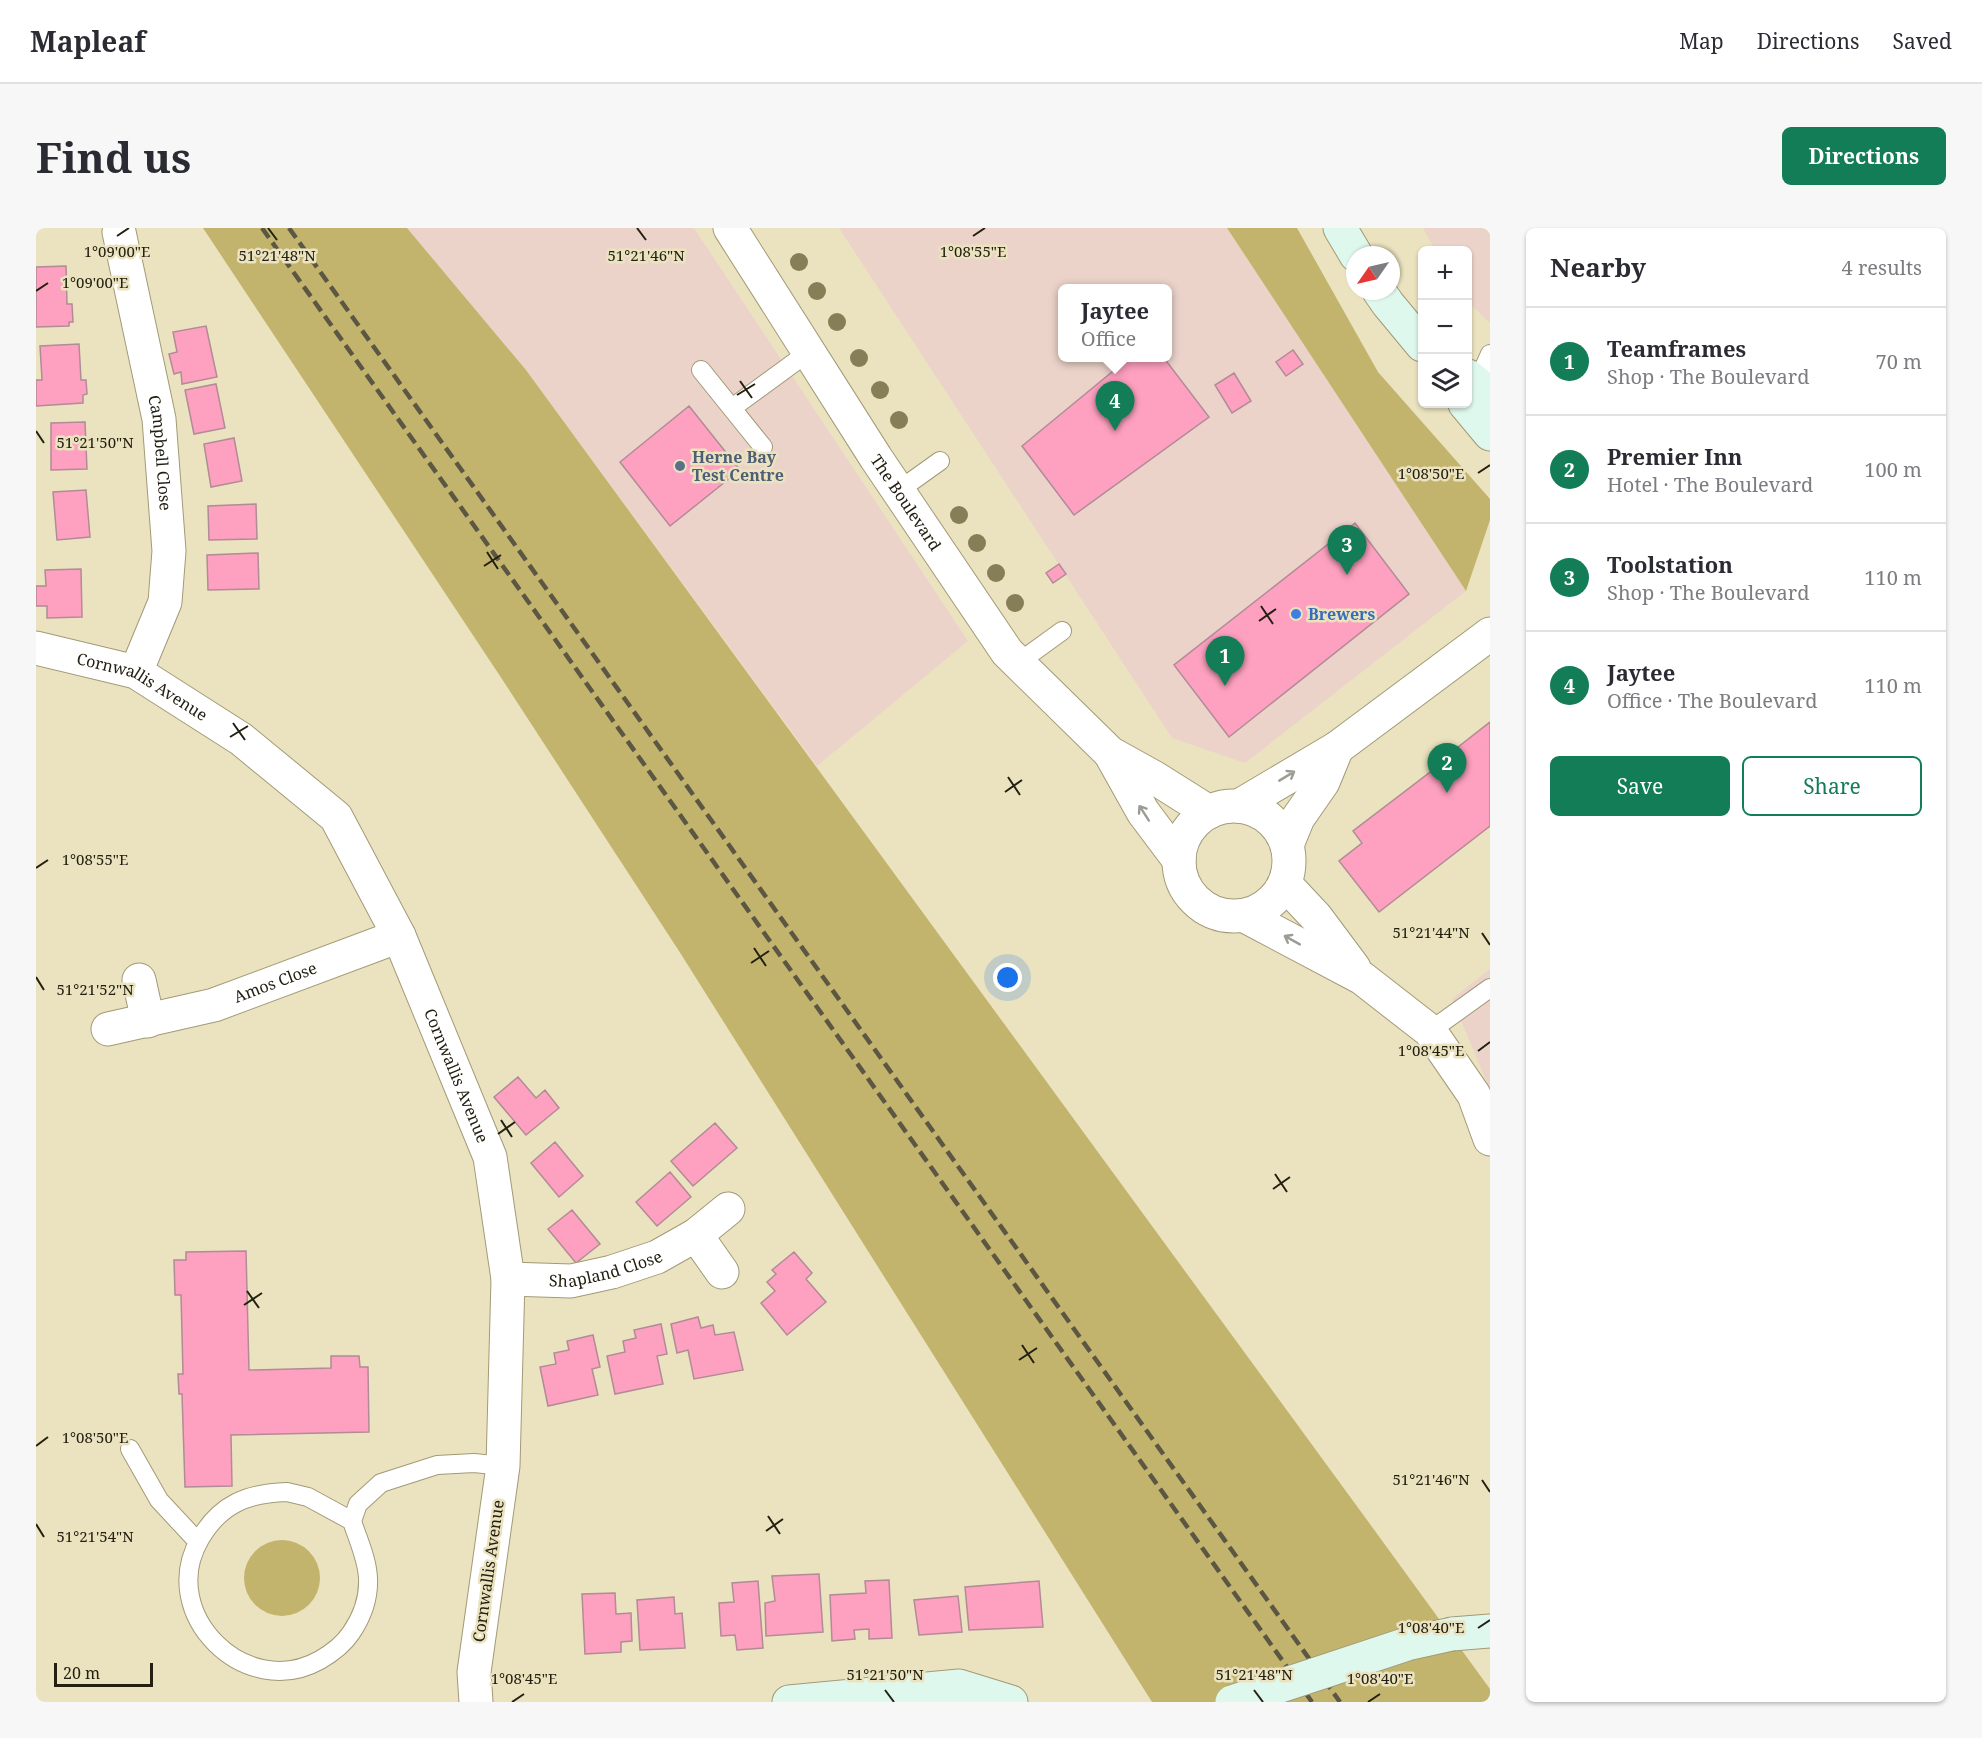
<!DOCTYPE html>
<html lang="en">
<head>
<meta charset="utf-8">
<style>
  :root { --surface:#fff; --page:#f7f7f7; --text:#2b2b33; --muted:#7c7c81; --line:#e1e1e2; --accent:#127d57 }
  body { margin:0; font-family:"Noto Serif",serif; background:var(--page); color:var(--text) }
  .controls { position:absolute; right:18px; top:18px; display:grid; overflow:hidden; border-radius:9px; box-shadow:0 2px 4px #0004 }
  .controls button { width:54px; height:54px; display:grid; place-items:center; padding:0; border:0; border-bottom:2px solid var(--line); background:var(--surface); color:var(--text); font:30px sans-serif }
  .compass { position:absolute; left:1310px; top:18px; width:54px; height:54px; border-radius:50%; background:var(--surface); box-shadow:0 2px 4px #0004; rotate:236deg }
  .scale { position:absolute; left:18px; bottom:15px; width:99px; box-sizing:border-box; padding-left:6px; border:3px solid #232012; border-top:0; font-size:16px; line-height:21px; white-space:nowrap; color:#232012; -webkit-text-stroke:4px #ebe3bf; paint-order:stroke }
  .you { position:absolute; left:972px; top:750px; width:21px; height:21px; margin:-15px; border:4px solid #fff; border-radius:50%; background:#1a73e8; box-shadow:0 0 0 9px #1a73e833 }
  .badge { display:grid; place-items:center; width:39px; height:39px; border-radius:50%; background:var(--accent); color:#fff; font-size:20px; font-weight:700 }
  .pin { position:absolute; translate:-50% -50px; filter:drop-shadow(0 2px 3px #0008) }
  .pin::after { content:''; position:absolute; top:32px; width:21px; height:18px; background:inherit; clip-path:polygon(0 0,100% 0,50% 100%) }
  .popup { position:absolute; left:1022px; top:56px; width:114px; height:78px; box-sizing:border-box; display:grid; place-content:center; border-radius:9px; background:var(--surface); filter:drop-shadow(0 2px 4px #0005); font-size:20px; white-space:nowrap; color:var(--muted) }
  .popup b { font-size:22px; color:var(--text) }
  .popup::after { content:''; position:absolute; left:50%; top:100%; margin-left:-12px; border:12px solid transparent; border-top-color:var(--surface) }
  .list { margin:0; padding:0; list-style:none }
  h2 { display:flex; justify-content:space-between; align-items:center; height:78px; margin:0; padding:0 24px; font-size:26px }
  h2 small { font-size:20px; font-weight:400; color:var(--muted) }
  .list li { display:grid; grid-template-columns:39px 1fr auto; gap:18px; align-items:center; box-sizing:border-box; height:108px; padding:0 24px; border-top:2px solid var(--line) }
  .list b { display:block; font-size:22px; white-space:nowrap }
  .list p { margin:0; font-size:20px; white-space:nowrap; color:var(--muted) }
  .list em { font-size:20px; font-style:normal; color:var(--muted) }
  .actions { display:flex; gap:12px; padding:18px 24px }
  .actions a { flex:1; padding:14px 0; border:2px solid var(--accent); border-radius:9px; text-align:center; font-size:21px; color:var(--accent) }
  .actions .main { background:var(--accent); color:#fff }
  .icon { flex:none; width:33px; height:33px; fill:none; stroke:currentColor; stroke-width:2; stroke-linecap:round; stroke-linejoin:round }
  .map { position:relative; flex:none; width:1454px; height:1474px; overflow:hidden; border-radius:9px }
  header { display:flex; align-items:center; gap:36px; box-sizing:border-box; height:84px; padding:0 30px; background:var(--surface); border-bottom:2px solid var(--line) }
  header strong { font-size:28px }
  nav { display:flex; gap:33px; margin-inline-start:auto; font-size:21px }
  .intro { display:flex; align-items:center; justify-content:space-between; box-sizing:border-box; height:144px; padding:0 36px }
  h1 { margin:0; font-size:42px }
  .button { padding:15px 27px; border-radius:9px; background:var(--accent); color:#fff; font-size:21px; font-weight:700 }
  main { display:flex; gap:36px; padding:0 36px }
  aside { flex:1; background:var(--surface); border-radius:9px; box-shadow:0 2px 4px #0004 }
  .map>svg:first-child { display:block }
</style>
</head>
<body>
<header>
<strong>Mapleaf</strong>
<nav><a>Map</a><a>Directions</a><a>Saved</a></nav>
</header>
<div class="intro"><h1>Find us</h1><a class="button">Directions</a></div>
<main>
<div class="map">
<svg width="1454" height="1474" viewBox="0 0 1454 1474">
  <rect width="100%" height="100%" fill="#ebe3bf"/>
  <!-- commercial -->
  <path fill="#ebd3ca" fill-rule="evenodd" d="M371 0H658L932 413 781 538 490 142Z
    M803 0H1191L1430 363 1209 535 1136 510ZM1026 61H1132V130H1026Z
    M1387 0H1454V95L1432 74V22H1399Z
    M1454 741V862L1416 771Z"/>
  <!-- green -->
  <path fill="#c2b36d" d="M167 0H371L490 142 1331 1292 1454 1461V1474H1116L643 723 464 448Z
    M1191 0H1261L1342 144 1454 271V292L1430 363Z
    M208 1350a38 38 0 1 1 76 0a38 38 0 1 1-76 0Z"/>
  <!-- building -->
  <path fill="#fea0c0" stroke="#b18b96" stroke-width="1.5" d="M30 38 31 76H36L37 94H33V98L0 99V39Z
    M170 98 181 149 146 156 145 144 138 146 133 126 141 124 137 104Z
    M43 116 45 152H50L51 166 47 167V175L0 178V152H6L4 118Z
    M1257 122 1267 136 1250 148 1240 134Z
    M1093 130H1128L1173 189 1038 287 986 218Z
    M1198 145 1215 173 1196 185 1179 157Z
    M180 156 189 200 158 206 149 162Z
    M653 178 704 242 634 298 584 234Z
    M49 194 51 241 15 242V195Z
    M198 210 206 253 175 259 168 216Z
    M50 262 54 309 21 312 17 264Z
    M220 276 221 311 173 312 172 278Z
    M1319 295 1373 366 1193 509 1138 437Z
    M222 325 223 361 172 362 171 327Z
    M1023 336 1030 346 1017 355 1010 345Z
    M45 341 46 389 11 390V378H0V358H10L9 342Z
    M1454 494V598L1343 684 1303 633 1326 615 1317 603 1410 532 1408 530Z
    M482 849 500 870 509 862 523 880 490 907 458 869Z
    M679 895 701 920 657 958 635 933Z
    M519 914 547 948 523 969 495 935Z
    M634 944 655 969 621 998 600 974Z
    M536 982 564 1016 540 1035 512 1001Z
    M210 1023 213 1142 295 1140V1128H323L324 1139H332L333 1204 195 1207 196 1258 149 1259 146 1166H143L142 1146H147L145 1067H139L138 1032H150V1024Z
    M758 1024 776 1045 770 1051 790 1074 751 1107 725 1075 739 1063 731 1054 740 1046 736 1042Z
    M662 1089 665 1100 677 1097 679 1107 698 1104 707 1142 658 1151 652 1122 641 1125 635 1096Z
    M625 1096 631 1126 621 1128 627 1156 579 1166 571 1128 589 1124 587 1113 600 1110 598 1102Z
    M557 1107 564 1139 556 1141 562 1167 512 1178 504 1139 520 1136 518 1125 533 1122 531 1113Z
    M783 1346 787 1404 730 1408 729 1375 739 1373 736 1348Z
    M853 1352 856 1410 833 1411V1401L818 1402 819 1411 796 1413 794 1367 830 1365 829 1353Z
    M722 1353 727 1420 701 1422 699 1407 685 1408 683 1375 698 1374 696 1355Z
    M1003 1353 1007 1399 933 1402 929 1359Z
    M579 1365 580 1386 595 1385 596 1413 585 1414V1424L549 1426 546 1366Z
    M922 1368 926 1404 883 1407 878 1372Z
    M638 1369 639 1386 646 1385 649 1420 604 1422 601 1372Z"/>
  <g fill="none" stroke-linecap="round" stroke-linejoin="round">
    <defs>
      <path id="lane" d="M665 142 727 219
        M1441 155 1454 126
        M696 180 774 123
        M862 263 904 233
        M982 435 1026 403
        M1394 803 1454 760
        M94 1221 123 1272 162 1314
        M251 1264 272 1269 316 1293C322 1312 331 1330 332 1350 333 1370 326 1389 315 1405 307 1417 296 1425 284 1432 210 1474 120 1386 164 1311 184 1276 212 1265 251 1264Z
        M316 1293 322 1276 345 1255 401 1237 438 1235 467 1238"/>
      <g id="street">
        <path id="s1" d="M694 0 840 230 971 424 1074 525 1119 550 1173 584"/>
        <path id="s2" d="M83 4 123 191 133 323 129 374 100 444"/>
        <path id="s3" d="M0 420 100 444 205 511 300 589 363 708 454 929 472 1051 467 1238 438 1444 440 1474"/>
        <path d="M1074 525 1107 584 1143 632"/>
        <path d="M1203 578 1301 520 1454 406"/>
        <circle cx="1198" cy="633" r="55"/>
        <path d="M1251 617 1262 590 1287 554 1301 520"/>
        <path d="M1249 656 1280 689 1318 740"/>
        <path d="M1209 688 1326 750 1394 803 1438 867 1454 911"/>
        <path d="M103 752 112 793"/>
        <path id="s4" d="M72 801 178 777 363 708"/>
        <path d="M660 1007 686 1044"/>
        <path id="s5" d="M472 1051 535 1053 576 1044 621 1029 660 1007 692 981"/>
      </g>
      <path id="secondary" d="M1304 0 1320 27
        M1343 63 1352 76 1386 117
        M1432 148 1454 166
        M1429 176 1454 206
        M1416 1406 1454 1403
        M753 1474 923 1458 975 1474"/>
    </defs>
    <!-- lane casing -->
    <use href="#lane" stroke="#a29a77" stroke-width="20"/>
    <!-- street casing -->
    <use href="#street" stroke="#a29a77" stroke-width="35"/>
    <!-- secondary casing -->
    <use href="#secondary" stroke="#a29a77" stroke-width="35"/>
    <!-- lane -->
    <use href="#lane" stroke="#fff" stroke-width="18"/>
    <!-- street -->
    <use href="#street" stroke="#fff" stroke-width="33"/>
    <!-- secondary -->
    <use href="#secondary" stroke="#dff8ee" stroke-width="33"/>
    <!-- rail -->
    <path stroke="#5c5743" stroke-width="4.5" stroke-dasharray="12 6" stroke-linecap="butt" d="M226 0 1276 1474
      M253 0 1304 1474"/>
    <defs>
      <path id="secondary-bridge" d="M1196 1474 1371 1416 1416 1406"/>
    </defs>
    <!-- secondary-bridge casing -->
    <use href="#secondary-bridge" stroke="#a29a77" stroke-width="35" stroke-linecap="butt"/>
    <!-- secondary-bridge -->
    <use href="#secondary-bridge" stroke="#dff8ee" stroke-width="33"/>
  </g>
  <!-- trees -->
  <g fill="#867e56">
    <circle cx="763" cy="34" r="9"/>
    <circle cx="781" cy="63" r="9"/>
    <circle cx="801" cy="94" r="9"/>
    <circle cx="823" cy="130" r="9"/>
    <circle cx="844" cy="162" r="9"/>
    <circle cx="863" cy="192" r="9"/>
    <circle cx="923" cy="287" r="9"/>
    <circle cx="941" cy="315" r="9"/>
    <circle cx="960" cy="345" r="9"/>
    <circle cx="979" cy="375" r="9"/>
  </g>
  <!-- one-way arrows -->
  <defs><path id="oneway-shaft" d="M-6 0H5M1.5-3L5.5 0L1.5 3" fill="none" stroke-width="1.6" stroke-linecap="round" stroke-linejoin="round" transform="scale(1.5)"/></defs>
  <g stroke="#9c9b94">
    <use href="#oneway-shaft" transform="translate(1251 548) rotate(-31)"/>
    <use href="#oneway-shaft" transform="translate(1108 585) rotate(-123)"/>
    <use href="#oneway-shaft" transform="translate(1256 712) rotate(-151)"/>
  </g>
  <!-- ticks -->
  <path fill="none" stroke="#232012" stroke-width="2" d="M232 0 241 12M601 0 610 12M81 8 93 0M937 8 949 0M0 63 12 55M704 153 716 170M701 167 719 156M0 203 8 215M1442 245 1454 237M451 324 462 341M448 338 465 327M1225 378 1237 396M1223 393 1240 381M197 495 209 512M194 509 212 498M972 549 984 567M969 564 986 552M0 640 12 632M1446 705 1454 717M718 720 730 738M715 735 733 723M0 749 8 762M1442 823 1454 814M465 892 476 909M462 906 479 894M1239 946 1251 964M1237 961 1254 949M211 1063 223 1080M208 1077 226 1065M986 1117 998 1135M983 1132 1001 1120M0 1218 12 1209M1446 1252 1454 1264M732 1288 744 1306M0 1296 8 1309M730 1303 747 1291M1442 1400 1454 1392M849 1462 858 1474M1218 1462 1227 1474M476 1474 488 1466M1332 1474 1344 1466"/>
  <!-- markers -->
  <circle fill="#5c6f8a" stroke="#ebe3bf" stroke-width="2" cx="644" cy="238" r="6"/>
  <circle fill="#3f7fe0" stroke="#ebe3bf" stroke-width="2" cx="1260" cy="386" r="6"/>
  <g text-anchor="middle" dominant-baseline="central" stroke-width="5" stroke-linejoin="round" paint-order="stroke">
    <!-- street labels -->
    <g font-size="16" fill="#232012" stroke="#ebe3bf">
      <text stroke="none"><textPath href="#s2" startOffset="225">Campbell Close</textPath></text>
      <text stroke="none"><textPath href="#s1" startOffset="326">The Boulevard</textPath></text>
      <text stroke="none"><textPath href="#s3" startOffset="114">Cornwallis Avenue</textPath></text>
      <text stroke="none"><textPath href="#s4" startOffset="174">Amos Close</textPath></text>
      <text stroke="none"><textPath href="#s3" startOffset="636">Cornwallis Avenue</textPath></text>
      <text stroke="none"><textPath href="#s5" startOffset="99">Shapland Close</textPath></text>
      <text transform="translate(452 1343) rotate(-82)">Cornwallis Avenue</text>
    </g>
    <!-- service labels -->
    <g font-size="16" font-weight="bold" fill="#4e5e75" stroke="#ebe3bf" text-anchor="start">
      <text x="656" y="229">Herne Bay<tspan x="656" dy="18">Test Centre</tspan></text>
    </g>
    <!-- shop labels -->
    <g font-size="16" font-weight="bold" fill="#366cbe" stroke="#ebe3bf" text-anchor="start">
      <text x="1272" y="386">Brewers</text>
    </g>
  </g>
  <g font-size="15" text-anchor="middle" fill="#232012" stroke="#ebe3bf" stroke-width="5" stroke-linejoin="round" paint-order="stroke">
    <text x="81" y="29">1°09'00"E</text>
    <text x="937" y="29">1°08'55"E</text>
    <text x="241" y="33">51°21'48"N</text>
    <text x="610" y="33">51°21'46"N</text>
    <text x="59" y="60">1°09'00"E</text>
    <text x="59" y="220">51°21'50"N</text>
    <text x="1395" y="251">1°08'50"E</text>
    <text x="59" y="637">1°08'55"E</text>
    <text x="1395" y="710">51°21'44"N</text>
    <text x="59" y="767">51°21'52"N</text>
    <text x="1395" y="828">1°08'45"E</text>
    <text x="59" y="1215">1°08'50"E</text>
    <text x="1395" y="1257">51°21'46"N</text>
    <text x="59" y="1314">51°21'54"N</text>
    <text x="1395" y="1405">1°08'40"E</text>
    <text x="849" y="1452">51°21'50"N</text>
    <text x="1218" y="1452">51°21'48"N</text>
    <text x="488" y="1456">1°08'45"E</text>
    <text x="1344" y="1456">1°08'40"E</text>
  </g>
</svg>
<div class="controls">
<button>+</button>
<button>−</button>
<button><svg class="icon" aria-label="layers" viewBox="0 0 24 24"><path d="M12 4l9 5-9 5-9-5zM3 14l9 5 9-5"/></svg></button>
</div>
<svg class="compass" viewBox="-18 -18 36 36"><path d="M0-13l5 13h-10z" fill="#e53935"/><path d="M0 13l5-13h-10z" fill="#7c7c81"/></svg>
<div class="scale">20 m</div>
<div class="you"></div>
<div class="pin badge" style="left:1189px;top:458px">1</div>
<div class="pin badge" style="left:1411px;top:565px">2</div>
<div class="pin badge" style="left:1311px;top:347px">3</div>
<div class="pin badge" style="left:1079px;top:203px">4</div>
<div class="popup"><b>Jaytee</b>Office</div>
</div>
<aside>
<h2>Nearby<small>4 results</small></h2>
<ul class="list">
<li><span class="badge">1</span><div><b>Teamframes</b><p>Shop · The Boulevard</p></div><em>70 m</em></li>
<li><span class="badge">2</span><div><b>Premier Inn</b><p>Hotel · The Boulevard</p></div><em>100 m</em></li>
<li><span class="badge">3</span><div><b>Toolstation</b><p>Shop · The Boulevard</p></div><em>110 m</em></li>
<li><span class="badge">4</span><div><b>Jaytee</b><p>Office · The Boulevard</p></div><em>110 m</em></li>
</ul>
<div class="actions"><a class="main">Save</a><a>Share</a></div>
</aside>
</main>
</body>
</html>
